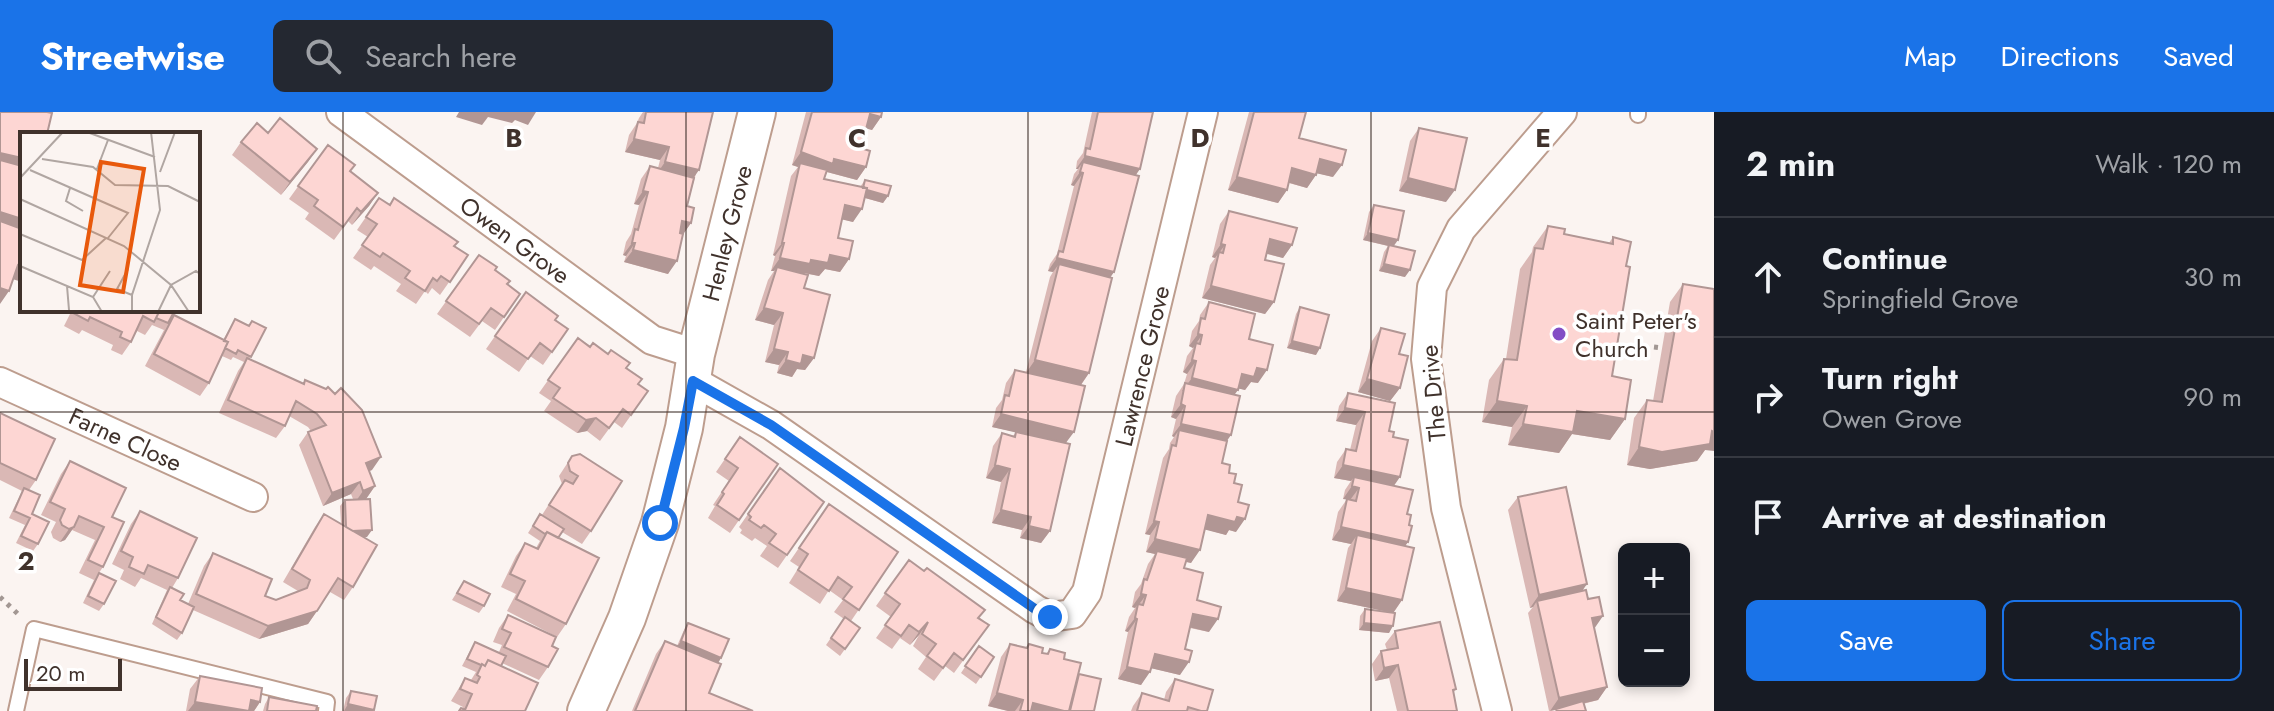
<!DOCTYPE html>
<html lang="en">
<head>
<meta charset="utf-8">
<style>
  :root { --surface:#171b24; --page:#242831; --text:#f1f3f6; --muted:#9ea1a6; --line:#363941; --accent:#1a73e8 }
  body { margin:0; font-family:Jost,sans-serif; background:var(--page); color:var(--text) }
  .controls { position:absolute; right:24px; bottom:24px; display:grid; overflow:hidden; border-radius:12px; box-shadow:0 4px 12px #0003 }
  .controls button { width:72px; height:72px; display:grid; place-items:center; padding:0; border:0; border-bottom:2px solid var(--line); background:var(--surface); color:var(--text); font:40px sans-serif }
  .scale { position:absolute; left:24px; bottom:20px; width:98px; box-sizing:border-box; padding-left:8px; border:4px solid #40322c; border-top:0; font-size:22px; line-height:28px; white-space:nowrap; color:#40322c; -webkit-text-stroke:6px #fff; paint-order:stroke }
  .stop { position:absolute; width:24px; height:24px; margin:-18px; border:6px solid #1a73e8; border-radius:50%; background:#fff }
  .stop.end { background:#1a73e8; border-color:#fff; box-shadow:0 2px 8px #0008 }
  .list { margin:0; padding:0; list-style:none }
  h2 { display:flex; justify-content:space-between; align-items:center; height:104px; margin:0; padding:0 32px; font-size:34px }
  h2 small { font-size:26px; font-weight:400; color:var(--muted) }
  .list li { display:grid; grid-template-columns:52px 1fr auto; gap:24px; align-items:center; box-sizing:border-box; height:120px; padding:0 32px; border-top:2px solid var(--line) }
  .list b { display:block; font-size:30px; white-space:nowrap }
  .list p { margin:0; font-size:26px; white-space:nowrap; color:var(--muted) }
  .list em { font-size:26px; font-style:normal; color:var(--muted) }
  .actions { display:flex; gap:16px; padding:24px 32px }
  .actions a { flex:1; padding:18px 0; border:2px solid var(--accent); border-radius:12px; text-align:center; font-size:28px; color:var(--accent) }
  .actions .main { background:var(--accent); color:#fff }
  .icon { flex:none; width:44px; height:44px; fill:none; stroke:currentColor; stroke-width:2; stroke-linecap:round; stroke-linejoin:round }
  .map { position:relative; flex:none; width:1714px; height:599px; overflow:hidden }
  header { display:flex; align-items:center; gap:48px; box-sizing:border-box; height:112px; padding:0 40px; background:var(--accent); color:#fff }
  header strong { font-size:38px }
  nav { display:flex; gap:44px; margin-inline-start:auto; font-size:28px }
  .search { width:560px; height:72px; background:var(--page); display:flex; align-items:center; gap:20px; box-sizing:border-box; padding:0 28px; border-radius:12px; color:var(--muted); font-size:30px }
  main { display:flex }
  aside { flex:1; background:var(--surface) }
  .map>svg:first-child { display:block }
</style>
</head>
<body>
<header>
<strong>Streetwise</strong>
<div class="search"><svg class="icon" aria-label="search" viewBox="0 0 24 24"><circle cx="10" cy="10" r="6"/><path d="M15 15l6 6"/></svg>Search here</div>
<nav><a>Map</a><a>Directions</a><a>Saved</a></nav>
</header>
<main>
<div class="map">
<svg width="1714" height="599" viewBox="0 0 1714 599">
  <rect width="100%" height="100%" fill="#fbf4f1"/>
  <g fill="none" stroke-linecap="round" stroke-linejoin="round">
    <defs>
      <path id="service" d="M1638 0V3
        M16 599 34 517 327 590 326 599"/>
      <g id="minor">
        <path id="s1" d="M341 0 652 228 696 242"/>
        <path id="s2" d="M693 269 771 313 1035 497 1050 505 1072 502 1087 480 1203 0"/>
        <path id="s3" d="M0 270 253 385"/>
        <path d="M1497 599 1446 396 1426 247 1432 175 1461 117 1562 0"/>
      </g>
      <g id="tertiary">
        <path id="s4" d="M586 599 627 506 660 411 684 316 696 242 757 0"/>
      </g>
    </defs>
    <!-- service casing -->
    <use href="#service" stroke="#bd9d8e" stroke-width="18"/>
    <!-- minor casing -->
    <use href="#minor" stroke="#bd9d8e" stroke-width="32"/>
    <!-- tertiary casing -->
    <use href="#tertiary" stroke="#bd9d8e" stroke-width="40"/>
    <!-- path -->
    <path stroke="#a29793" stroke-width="5" stroke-dasharray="4 6" stroke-linecap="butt" d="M1654 235 1662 236
      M0 485 19 503"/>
    <!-- service -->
    <use href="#service" stroke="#fff" stroke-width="14"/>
    <!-- minor -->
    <use href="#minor" stroke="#fff" stroke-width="28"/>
    <!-- tertiary -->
    <use href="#tertiary" stroke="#fff" stroke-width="36"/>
  </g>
  <!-- wall -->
  <path fill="#dab8b5" d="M643 0H713L687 94 691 111 683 122 668 162 624 150 626 144 623 143 626 130 631 122 639 93 634 92 641 67 650 54 658 56 660 48 625 40 629 23 637 11 639 6Z
    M806 0H882L881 5 872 18 866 16 861 36 866 55 857 68 827 60 824 67 860 75 865 68 888 84 883 91 865 86 853 110 842 107 838 126 849 147 840 160 825 157 819 164 804 161 803 162 814 246 805 258 797 257 792 265 777 261 779 253 765 250 774 213 755 208 768 168 774 159H771L775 144 773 143 791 64 798 55 792 53Z
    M1092 0H1153L1136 63 1114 160 1110 165 1089 261 1081 273 1066 331 1050 419 1041 431 1020 426 1022 418 992 411 1001 370 986 366 993 334 1002 321 1013 324 1016 320 992 315 996 296 1002 288 1006 271 1015 258 1026 260 1050 165 1053 160 1048 159 1050 152 1057 142 1074 74 1071 73 1074 62 1078 57H1076L1077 49 1083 41Z
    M1249 0H1306L1299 26 1333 65 1317 61 1307 76 1289 71 1287 78 1278 91 1228 78Z
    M1419 16 1446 90 1399 79 1410 29Z
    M241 30 317 37 281 83 232 43Z
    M328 33 350 59 378 81 369 94 352 113 348 109 334 128 305 107 309 101 289 87Z
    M379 86 468 143 440 183 432 176 428 182 425 179 416 192 396 179 401 172 374 154 371 158 353 146 368 125 357 118Z
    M1374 93 1394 134 1405 165 1379 159 1384 140 1388 134 1363 128 1369 100Z
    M1229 99 1292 133 1283 146 1267 142 1265 148 1274 190 1265 202 1202 186 1210 153 1215 146 1212 145 1220 112Z
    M1548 114 1564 122 1609 131 1613 125 1626 154 1612 264 1625 307 1610 328 1572 322 1559 341 1508 333 1512 315 1482 310 1489 268 1504 247H1506L1520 157 1532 140 1533 135Z
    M479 143 507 172 520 182 495 218 482 209 470 225 437 202Z
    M1683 172 1705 338 1697 349 1650 357 1627 353 1634 306 1647 288 1653 289 1670 190Z
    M526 180 555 208 568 217 543 253 530 244 519 260 486 237Z
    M1209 190 1249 227 1258 271 1251 270 1245 278 1238 276 1234 282 1227 329 1222 351 1229 361 1234 371 1238 390 1236 420 1229 418 1226 423 1205 417 1191 451 1186 450 1184 456 1209 520 1190 516 1180 563 1151 556 1141 573 1118 567 1128 520 1125 519 1129 505 1135 496 1132 495 1135 480 1141 472 1148 452 1155 442 1146 440 1150 423 1145 422 1163 346 1169 337 1170 331 1174 325 1172 324 1176 307 1171 305 1176 284 1184 272 1187 262 1183 260 1187 244 1193 236 1189 234 1192 219 1199 209 1200 203Z
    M1300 195 1316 243 1287 236 1296 202Z
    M72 198H175L169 209 174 203 223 228 235 207 248 214 252 209 266 216 249 247 303 271 305 268 372 358 369 359 375 374 366 387 367 425H364L353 475 344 488 330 480 308 512 259 527 193 498 182 521 177 528 152 512 167 478 141 466 135 475 120 467 124 458 112 452 131 412 140 399 178 466 172 476 180 488 188 492 204 454 213 441 265 484 276 488 298 479 283 470 315 415 324 402 341 412 340 394 345 388 353 387 351 382 323 394 299 333 308 320 311 319 308 315 289 304 285 314 276 326 219 301 238 259 244 250 233 245 231 248 222 244 209 271 200 284 145 254 164 218 152 213 145 223 137 219 131 230 122 243 111 238 113 233 82 218 79 222 64 214Z
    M1381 216 1399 242 1400 276 1390 289 1358 280 1372 229Z
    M578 226 626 256 639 272 648 279 622 316 614 310 600 329 587 319 577 321 544 299 551 289 539 281Z
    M1348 281 1389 319 1393 325 1394 374 1407 402 1409 413 1408 430 1405 434 1402 488 1394 500 1389 521 1359 518 1360 504 1365 497 1389 500 1337 489 1348 436 1351 432 1332 428 1338 400 1347 387H1343L1345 378 1351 369 1334 366 1337 350 1346 337 1350 338 1356 313 1336 309 1339 294Z
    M0 301 36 368 29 378 32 402 38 432 33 439 16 431 25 413 9 406 22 379 0 368Z
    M740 325 778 352 730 421 708 406 715 394 713 393 729 369 716 360Z
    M580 342 591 419 582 432 562 420 558 426 566 512 557 525 507 499 516 482 501 475 516 444 525 431 536 436 540 429 528 421 540 402 542 403 562 372 559 364 572 344Z
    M70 349 112 405 103 455 94 468 79 461 95 428 72 418 65 428 60 430 53 426 51 420 56 410 41 403 61 362Z
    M780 356 824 390 778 456 760 444 767 434 755 426 752 429 740 421 742 418 739 415Z
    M1518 385 1582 479 1594 516 1607 575 1598 588 1583 592 1586 599H1555L1556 598 1549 599 1528 501 1533 495 1530 496 1508 398Z
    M829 392 898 440 851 509 860 516 840 544 826 533 844 507 834 500 843 488 829 478 820 492 789 471 799 455 790 449Z
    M909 448 989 513 954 561 945 554 934 569 918 557 926 545 913 534 919 523 910 533 900 526 892 537 876 526 891 505 876 494Z
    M99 461 104 492 99 499 83 491 94 468Z
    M464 469 484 494 479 501 452 488Z
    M508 503 552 534 548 555 539 568 502 551 501 554 525 599H459L463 595 451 589 465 566 471 568 476 560 462 554 471 537 475 530 499 540 502 533 493 530 499 516Z
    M688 511 718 551 709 581 753 599H632L656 542 665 529 677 534 684 518Z
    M1395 519 1456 577 1453 581 1457 599H1397L1389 566 1375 569 1372 552 1381 539 1387 538 1385 532Z
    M1010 532 1026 536 1029 532 1042 541 1046 542 1050 537 1064 547 1078 564 1094 599H1008L988 594 1001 545Z
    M979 534 994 545 976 572 961 561Z
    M200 564 260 590 254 599H186L190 577Z
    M1175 567 1207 599H1131L1133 594 1142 581 1164 588 1166 580Z
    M351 579 373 599H343L346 586Z
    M269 585 316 599H263L265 592Z"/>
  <!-- shaded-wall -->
  <path fill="#b19694" d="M459 0H536L528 13 515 8 512 11 488 5 482 13 456 5Z
    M870 2 881 5 872 18 861 15Z
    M634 27 669 35 660 48 625 40Z
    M317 37 308 50 281 83 290 70Z
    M801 40 834 47 866 55 857 68 827 60 824 65 800 51 798 55 792 53Z
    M0 41 22 46V61L0 56Z
    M1085 44 1140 57 1131 70 1083 50 1078 57H1076Z
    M1320 47 1342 53 1333 65 1311 60Z
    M665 50 699 58 690 71 656 63Z
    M1292 56 1316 63 1307 76 1283 69Z
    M1080 60 1083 61 1074 74 1071 73Z
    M1237 65 1287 78 1278 91 1228 78Z
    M1408 66 1455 78 1446 90 1399 79Z
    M863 77 888 84 883 91 858 84Z
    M643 79 648 80 639 93 634 92Z
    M378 81 369 94 352 113 361 100Z
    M845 93 862 97 853 110 836 106Z
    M0 100 22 107V117L0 116Z
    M682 109 691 111 682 124 673 122Z
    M1368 121 1398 128 1393 135 1363 128Z
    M1270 127 1292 133 1283 146 1261 140Z
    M632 131H635L626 144 623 143Z
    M782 131H784L775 144 773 143Z
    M1221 132 1225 133 1215 146 1212 145Z
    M633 138 677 149 668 162 624 150Z
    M830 143 849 147 840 160 825 157 819 164 804 161 801 165 777 155 774 159H771L780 146 811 148Z
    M1057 146 1114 160 1105 173 1059 152 1053 160 1048 159Z
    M1384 152 1410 158 1405 165 1379 159Z
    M18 153 22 154V170L9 166Z
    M1211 174 1274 190 1265 202 1202 186Z
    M0 176 9 179 0 192Z
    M764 196 783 201 774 213 755 208Z
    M1198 222 1202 223 1193 236 1189 234Z
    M1292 229 1320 236 1316 243 1287 236Z
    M774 237 788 240 779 253 765 250Z
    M803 243 814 246 805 258 797 257 792 265 777 261 786 248Z
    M1035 248 1089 261 1080 274 1026 261Z
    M1192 248 1196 249 1187 262 1183 260Z
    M1257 256 1267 258 1258 271 1251 270 1245 278 1232 275 1242 262Z
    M1192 266 1238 278 1229 290 1182 279Z
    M1367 267 1400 276 1390 289 1358 280Z
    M1497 289 1527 294 1512 315 1482 310Z
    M1181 292 1185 294 1176 307 1171 305Z
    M1345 296 1365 300 1356 313 1336 309Z
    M1577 299 1625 307 1610 328 1572 322 1559 341 1508 333 1523 312Z
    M1001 302 1074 320 1065 332 992 315Z
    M596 306 587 319 577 321 586 308Z
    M1181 312 1231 323 1222 336 1179 318 1174 325 1172 324Z
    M1712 319 1714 320V339L1705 338 1697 349 1650 357 1627 353 1639 335Z
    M381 345 372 358 357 364 366 351Z
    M995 353 1010 357 1001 370 986 366Z
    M1343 353 1400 365 1391 378 1354 365 1351 369 1334 366Z
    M360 370 351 382 323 394 332 381Z
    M375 374 366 387 354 392 363 379Z
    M1352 374 1359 376 1350 388 1343 387Z
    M1001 398 1031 405 1022 418 992 411Z
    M1208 403 1237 405 1245 407 1236 420 1229 418 1226 423 1199 416Z
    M1154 409 1159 410 1150 423 1145 422Z
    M1029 414 1050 419 1041 431 1020 426Z
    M74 415 65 428 60 430 69 417Z
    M1341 415 1408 430 1399 442 1357 423 1351 432 1332 428Z
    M372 418 367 425 341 426 346 419Z
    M1155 427 1200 438 1191 451 1156 442 1157 439 1155 442 1146 440Z
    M1587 472 1578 485 1537 489 1533 495 1530 496 1539 483Z
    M1346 476 1402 488 1393 501 1337 489Z
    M1141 482 1146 483 1137 495 1138 492 1135 496 1132 495Z
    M317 499 308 512 259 527 268 514Z
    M1193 502 1218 507 1209 520 1184 514Z
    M1603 504 1594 517 1592 506Z
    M1135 506 1137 507 1128 520 1125 519Z
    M928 510 919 523 910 533 919 520Z
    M1364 511 1393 514 1389 521 1359 518Z
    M681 529 721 546 717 553 676 536Z
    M1155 542 1189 550 1180 563 1146 555Z
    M1398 553 1389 566 1375 569 1384 556Z
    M1127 555 1150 560 1141 573 1118 567Z
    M1607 575 1598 588 1550 599 1559 586Z
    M997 581 1023 588 1015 599H1008L988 594Z
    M251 588 260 590 254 599H188L195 590Z
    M1033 591 1064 599H1028Z
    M348 592 374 598 373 599H344Z"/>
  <!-- building -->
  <path fill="#fdd6d3" stroke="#b19694" stroke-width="2" d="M0 0H47L52 1 47 22H22V46L0 41Z
    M646 0H713L699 58 665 50 669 35 634 27 638 10 644 11Z
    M812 0H882L881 5 870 2 861 36 870 39 866 55 834 47 833 52 801 40Z
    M1098 0H1153L1140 57 1085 44 1086 36 1090 37Z
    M1254 0H1306L1299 26 1346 38 1342 53 1320 47 1316 63 1292 56 1287 78 1237 65Z
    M280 6 317 37 290 70 241 30 257 11 268 21Z
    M1419 16 1467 26 1455 78 1408 66Z
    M328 33 355 53 350 59 378 81 361 100 357 96 343 115 314 94 318 88 298 74Z
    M0 48 22 54V107L0 100Z
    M1083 50 1139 64 1114 160 1057 146 1059 139 1063 140 1083 61 1080 60Z
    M800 51 827 58 824 67 867 76 862 97 845 93 838 126 853 129 849 147 830 143 828 151 811 148 810 152 780 146 784 131H782Z
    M650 54 694 66 687 94 694 96 691 111 682 109 680 121 683 122 677 149 633 138 635 131H632L635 117 638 118 648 80 643 79Z
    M865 68 891 74 888 84 867 78V76H863Z
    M379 86 390 93 394 86 458 130 454 134 468 143 450 170 441 164 437 169 433 166 425 179 405 166 410 159 383 141 380 145 362 133 377 112 366 105Z
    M1374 93 1404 99 1398 128 1368 121Z
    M1229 99 1297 116 1292 133 1270 127 1265 148 1284 152 1274 190 1211 174 1219 140 1223 141 1225 133 1221 132Z
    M0 109 22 117V154L18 153 9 179 0 176Z
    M1548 114 1565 117 1564 122 1613 132V125L1631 130 1626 154 1630 155 1612 264 1631 268 1625 307 1577 299 1573 320 1523 312 1527 294 1497 289 1504 247 1517 248 1535 136 1543 137Z
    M1389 133 1415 139 1410 158 1384 152Z
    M479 143 497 155 495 158 510 169 507 172 520 182 504 205 491 196 479 212 446 189Z
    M1059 152 1112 166 1089 261 1035 248Z
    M777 155 808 163 804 176 830 183 814 246 803 243 801 252 786 248 788 240 774 237 783 201 764 196Z
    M1683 172 1714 177V320L1712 319 1710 332 1662 340 1639 335 1647 288 1662 290Z
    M526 180 558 204 555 208 568 217 552 240 540 231 528 247 495 224Z
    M1209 190 1255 202 1249 227 1273 233 1267 258 1257 256 1254 265 1242 262 1238 278 1192 266 1196 249 1192 248 1196 231 1200 232 1202 223 1198 222 1201 206 1205 207Z
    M1300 195 1329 203 1320 236 1292 229Z
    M75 198H160L154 210 143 204 131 230 120 225 122 220 90 205 88 209 73 201Z
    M160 198H175L168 211 156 206Z
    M174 203 228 230 209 271 154 242Z
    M235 207 249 214 252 209 266 216 251 245 238 238 236 242 225 236 228 230 224 229Z
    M1381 216 1405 222 1399 242 1408 244 1400 276 1367 267Z
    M578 226 590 235 593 231 608 242 611 238 630 251 626 256 642 267 638 272 648 279 631 303 623 297 609 316 596 306 586 308 553 286 560 276 548 268Z
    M247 246 304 272 305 268 326 277 328 275 335 282 341 276 362 298 381 345 366 351 375 374 363 379 360 370 332 381 308 320 326 313 317 302 296 289 285 314 228 288Z
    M1015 258 1085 274 1074 320 1001 302 1005 283 1009 284Z
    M1185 271 1240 284 1231 323 1181 312 1185 294 1181 292Z
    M1348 281 1395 291 1389 319 1394 320 1393 325 1408 328 1400 365 1343 353 1346 337 1356 339 1365 300 1345 296Z
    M0 301 55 327 36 368 0 351Z
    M1179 318 1227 329 1222 351 1230 353 1229 361 1236 362 1234 371 1242 373 1238 390 1249 393 1245 407 1237 405 1235 410 1208 403 1200 438 1155 427 1159 410 1154 409 1172 333 1176 334Z
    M1016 320 1070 332 1050 419 1029 414 1031 405 1001 398 1010 357 995 353 1002 321 1015 325Z
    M740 325 778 352 739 408 717 393 724 382 722 380 738 356 725 347Z
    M580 342 622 369 591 419 549 393 565 368 573 372 578 364 570 359 568 351 572 344Z
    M70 349 126 376 112 405 124 410 103 455 88 448 104 415 79 404 74 415 69 417 62 413 60 408 65 397 50 390Z
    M780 356 824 390 787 443 769 431 776 422 764 413 761 416 749 408 751 405 748 402Z
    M1354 365 1413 378 1407 402 1411 403 1409 413 1412 414 1408 430 1341 415 1347 387 1356 389 1359 376 1352 374Z
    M1566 375 1587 472 1539 483 1518 385Z
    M24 376 40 383 32 402 49 410 38 432 21 424 30 406 14 399Z
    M370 387 372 418 353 419 346 415 345 388Z
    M829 392 898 440 859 498 843 487 852 475 838 465 829 479 798 458 808 442 799 436Z
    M140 399 197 426 178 466 148 453 144 462 129 455 133 445 121 439Z
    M324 402 377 433 353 475 338 466 317 499 268 514 196 482 213 441 272 467 265 484 276 488 307 476 310 468 292 457Z
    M540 402 564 417 558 426 547 420 545 422 533 414Z
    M547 420 599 446 566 512 516 487 525 469 510 462 525 431 538 437Z
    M1357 423 1414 436 1402 488 1346 476Z
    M1157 439 1187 446 1184 456 1203 461 1197 488 1221 495 1218 507 1193 502 1185 537 1192 539 1189 550 1155 542 1150 560 1127 555 1137 507 1135 506 1138 492 1143 493 1146 483 1141 482 1144 467 1147 468Z
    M909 448 924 459 927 456 985 498 978 506 989 513 963 548 954 541 943 556 927 544 936 532 922 522 928 510 919 520 909 513 901 524 885 513 900 492 885 481Z
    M99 461 116 469 104 492 88 484Z
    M464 469 490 482 484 494 457 481Z
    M170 475 184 482 180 488 194 495 182 521 156 505Z
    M1586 478 1588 487 1599 485 1603 504 1592 506 1607 575 1559 586 1537 489Z
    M1365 497 1395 501 1393 514 1364 511Z
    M508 503 556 525 552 534 558 537 548 555 504 535 511 521 502 517Z
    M845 505 860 516 845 537 831 526Z
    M1440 510 1456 577 1453 578 1457 599H1408L1398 553 1384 556 1381 539 1398 536 1395 519Z
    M688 511 729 527 721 546 681 529Z
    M665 529 721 552 709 581 753 599H635Z
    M475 530 506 544 501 554 488 548 485 554 482 552 481 553 467 547Z
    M1010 532 1027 536 1029 532 1043 536 1042 541 1048 542 1050 537 1065 541 1064 547 1081 551 1069 599H1064L1033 591 1031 599H1020L1023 588 997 581Z
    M979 534 994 545 981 565 965 554Z
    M488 548 538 571 525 599H459L461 596 465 598 472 582 460 577 465 566 477 571 480 565 477 563 482 552 485 554Z
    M1079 562 1101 567 1094 599H1070Z
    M200 564 262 576 260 590 251 588 249 599 195 590Z
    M1175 567 1213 578 1207 599H1201L1188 595 1187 599H1137L1142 581 1169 589Z
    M351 579 377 584 374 598 348 592Z
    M269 585 317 594 316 599H267Z
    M1583 589 1586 599H1557L1556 597Z"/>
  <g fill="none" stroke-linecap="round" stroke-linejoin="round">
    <!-- route -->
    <path stroke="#1a73e8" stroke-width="10" d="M660 411 684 316 693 269 771 313 1035 497 1050 505"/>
  </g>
  <!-- grid -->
  <path fill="none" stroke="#40322c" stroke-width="2" stroke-opacity="0.55" d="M343 0V599M686 0V599M1028 0V599M1371 0V599M0 300H1714"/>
  <!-- markers -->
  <circle fill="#834dc5" stroke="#fff" stroke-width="3" cx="1559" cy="222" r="8"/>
  <g text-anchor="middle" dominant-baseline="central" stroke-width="7" stroke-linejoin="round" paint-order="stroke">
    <!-- street labels -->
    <g font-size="24" fill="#40322c" stroke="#fff">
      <text stroke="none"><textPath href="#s4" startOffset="500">Henley Grove</textPath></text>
      <text stroke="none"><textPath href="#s1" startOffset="216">Owen Grove</textPath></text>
      <text stroke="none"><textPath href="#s2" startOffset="710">Lawrence Grove</textPath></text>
      <text transform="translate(1433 281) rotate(-95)">The Drive</text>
      <text stroke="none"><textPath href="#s3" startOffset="138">Farne Close</textPath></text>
    </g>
    <!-- poi labels -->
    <g font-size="24" fill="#40322c" stroke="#fff" text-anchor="start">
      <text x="1575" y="208">Saint Peter's<tspan x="1575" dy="28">Church</tspan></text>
    </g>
  </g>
  <!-- overview -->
  <g transform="translate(20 20)">
    <rect width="180" height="180" fill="#fbf4f1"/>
    <path fill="none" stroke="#b0a6a2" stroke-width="2" d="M67 0 135 25M22 27 73 35 95 53 148 54 180 70M77 37 88 8M10 38 108 81 88 106M140 40 155 0M0 46 43 0M50 56 46 69 63 79M0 67 104 114 151 153 169 180M0 102 62 128 86 106M0 134 73 165 82 180M108 137 97 157 112 163M47 154 49 178M73 165 90 139M112 180V163L140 78 131 0M138 180 151 153 176 139 180 142"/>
    <path fill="#e8590c" fill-opacity="0.15" stroke="#e8590c" stroke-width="4" d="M81 30 124 37 103 160 60 153Z"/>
    <rect width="180" height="180" fill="none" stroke="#40322c" stroke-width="4"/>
  </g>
  <g font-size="26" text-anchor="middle" font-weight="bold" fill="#40322c" stroke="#fff" stroke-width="7" stroke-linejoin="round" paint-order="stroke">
    <text x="514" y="35">B</text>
    <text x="857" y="35">C</text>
    <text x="1200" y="35">D</text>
    <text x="1543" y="35">E</text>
    <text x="26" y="458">2</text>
  </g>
</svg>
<div class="controls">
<button>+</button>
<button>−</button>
</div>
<div class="scale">20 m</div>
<div class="stop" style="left:660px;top:411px"></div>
<div class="stop end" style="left:1050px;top:505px"></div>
</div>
<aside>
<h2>2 min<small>Walk · 120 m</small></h2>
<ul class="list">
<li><svg class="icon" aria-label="ahead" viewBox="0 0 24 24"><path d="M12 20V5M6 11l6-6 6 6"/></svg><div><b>Continue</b><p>Springfield Grove</p></div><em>30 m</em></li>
<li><svg class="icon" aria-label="right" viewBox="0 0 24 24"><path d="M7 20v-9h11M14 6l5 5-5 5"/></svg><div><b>Turn right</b><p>Owen Grove</p></div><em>90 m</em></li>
<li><svg class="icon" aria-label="arrive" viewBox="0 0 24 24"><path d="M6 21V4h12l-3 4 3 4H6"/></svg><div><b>Arrive at destination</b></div></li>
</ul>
<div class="actions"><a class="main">Save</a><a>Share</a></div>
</aside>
</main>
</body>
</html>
